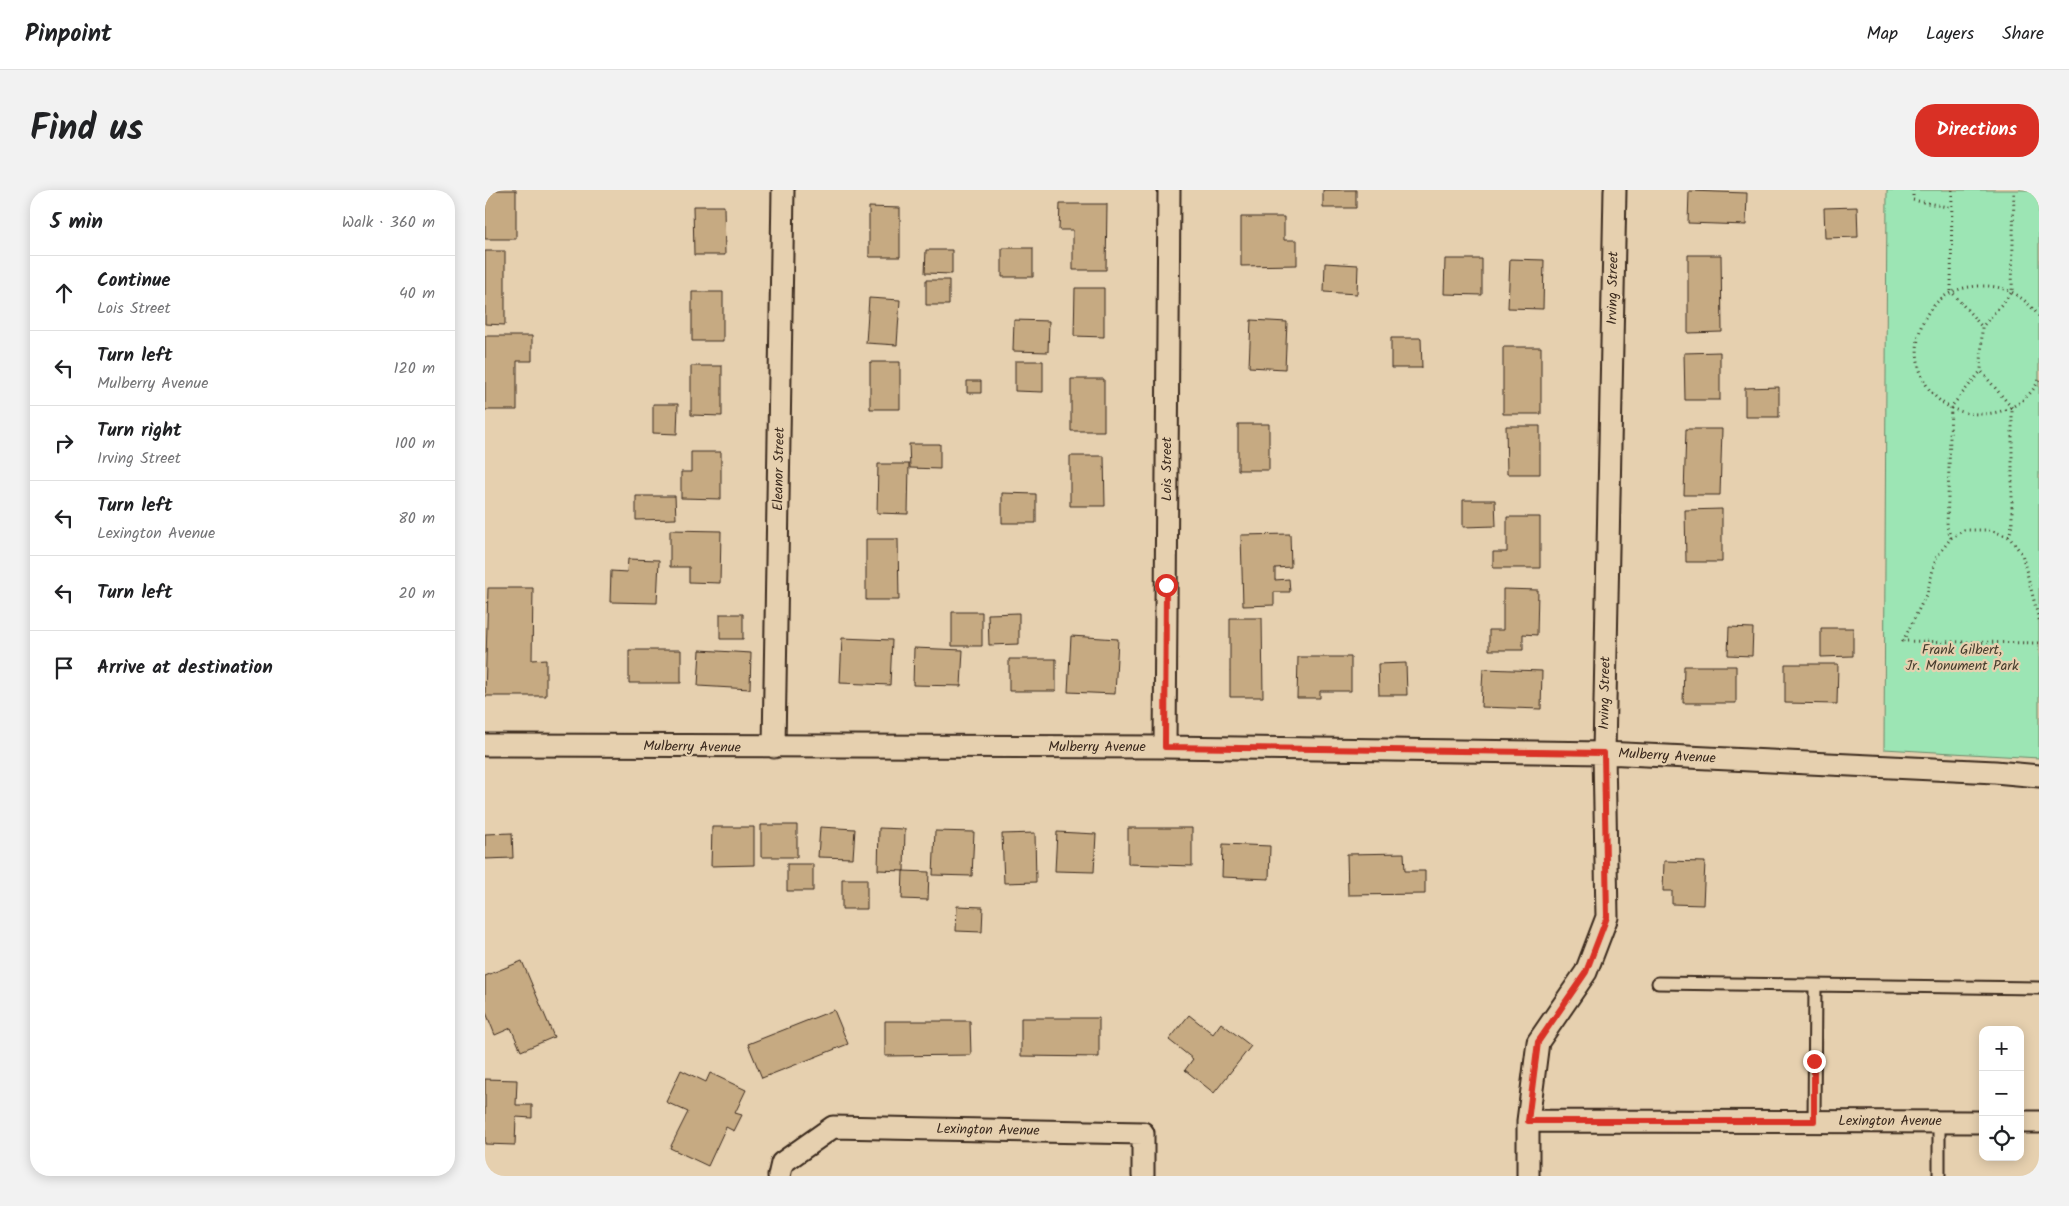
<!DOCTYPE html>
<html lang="en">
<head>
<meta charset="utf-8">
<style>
  :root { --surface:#fff; --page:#f2f2f2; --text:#202124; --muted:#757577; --line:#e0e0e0; --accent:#d93025 }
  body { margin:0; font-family:Kalam,sans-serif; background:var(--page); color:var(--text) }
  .controls { position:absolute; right:15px; bottom:15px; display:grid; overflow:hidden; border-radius:10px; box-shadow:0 2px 12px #0003 }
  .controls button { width:45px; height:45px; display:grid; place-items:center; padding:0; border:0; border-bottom:1px solid var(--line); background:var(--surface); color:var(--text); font:25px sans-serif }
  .stop { position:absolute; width:15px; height:15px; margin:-11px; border:4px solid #d93025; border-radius:50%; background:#fff }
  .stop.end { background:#d93025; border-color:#fff; box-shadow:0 1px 5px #0008 }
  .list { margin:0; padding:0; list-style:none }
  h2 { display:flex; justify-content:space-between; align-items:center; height:65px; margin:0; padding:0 20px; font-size:21px }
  h2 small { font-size:16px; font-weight:400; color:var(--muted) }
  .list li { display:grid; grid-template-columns:32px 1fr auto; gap:15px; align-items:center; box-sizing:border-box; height:75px; padding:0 20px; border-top:1px solid var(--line) }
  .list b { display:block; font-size:19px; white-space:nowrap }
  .list p { margin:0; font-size:16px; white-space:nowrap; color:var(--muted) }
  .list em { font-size:16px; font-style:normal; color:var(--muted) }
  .icon { flex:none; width:28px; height:28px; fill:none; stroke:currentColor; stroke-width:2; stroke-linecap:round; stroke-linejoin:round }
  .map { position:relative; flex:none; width:1554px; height:986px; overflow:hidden; border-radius:20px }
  header { display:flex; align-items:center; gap:30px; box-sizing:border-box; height:70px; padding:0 25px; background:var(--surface); border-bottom:1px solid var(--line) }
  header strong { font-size:24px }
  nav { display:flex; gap:28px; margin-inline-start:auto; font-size:18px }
  .intro { display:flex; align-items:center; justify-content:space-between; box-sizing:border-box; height:120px; padding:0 30px }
  h1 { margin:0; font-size:35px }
  .button { padding:12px 22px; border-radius:20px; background:var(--accent); color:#fff; font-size:18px; font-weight:700 }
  main { display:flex; gap:30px; padding:0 30px }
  aside { flex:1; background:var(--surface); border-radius:20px; box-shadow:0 2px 12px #0003 }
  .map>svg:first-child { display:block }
</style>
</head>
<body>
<header>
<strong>Pinpoint</strong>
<nav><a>Map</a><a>Layers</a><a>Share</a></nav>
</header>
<div class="intro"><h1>Find us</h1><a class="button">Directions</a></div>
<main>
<aside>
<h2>5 min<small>Walk · 360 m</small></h2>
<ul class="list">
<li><svg class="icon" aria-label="ahead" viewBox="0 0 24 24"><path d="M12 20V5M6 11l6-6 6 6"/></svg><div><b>Continue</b><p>Lois Street</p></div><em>40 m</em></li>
<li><svg class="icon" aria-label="left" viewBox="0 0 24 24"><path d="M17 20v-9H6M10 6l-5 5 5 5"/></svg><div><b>Turn left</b><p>Mulberry Avenue</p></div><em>120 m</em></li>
<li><svg class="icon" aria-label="right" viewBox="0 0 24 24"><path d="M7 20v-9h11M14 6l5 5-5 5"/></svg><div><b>Turn right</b><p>Irving Street</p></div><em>100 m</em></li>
<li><svg class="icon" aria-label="left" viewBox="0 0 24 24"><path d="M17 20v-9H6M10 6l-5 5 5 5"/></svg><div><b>Turn left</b><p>Lexington Avenue</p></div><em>80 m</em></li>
<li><svg class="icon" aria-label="left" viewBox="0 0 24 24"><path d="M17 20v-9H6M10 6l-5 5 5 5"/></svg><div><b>Turn left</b></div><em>20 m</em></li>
<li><svg class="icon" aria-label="arrive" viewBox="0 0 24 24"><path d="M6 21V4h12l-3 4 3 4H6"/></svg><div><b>Arrive at destination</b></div></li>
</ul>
</aside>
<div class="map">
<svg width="1554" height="986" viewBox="0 0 1554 986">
  <rect width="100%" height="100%" fill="#e6d0af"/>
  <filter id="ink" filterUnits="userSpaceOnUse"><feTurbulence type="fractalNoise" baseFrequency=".02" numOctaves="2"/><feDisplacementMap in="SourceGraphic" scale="10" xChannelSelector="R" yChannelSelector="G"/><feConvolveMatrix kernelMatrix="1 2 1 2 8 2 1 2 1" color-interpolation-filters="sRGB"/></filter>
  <g filter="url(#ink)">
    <!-- green -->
    <path fill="#9ce5b4" stroke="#6c8869" d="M1402 0H1554V568L1399 559Z"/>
    <!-- building -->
    <path fill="#c6aa82" stroke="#3b2a1e" d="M0 0H31V49H0Z
      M838 0H871V18H838Z
      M1204 1 1262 3 1261 35 1203 33Z
      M575 14H622L621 80H588V40H574Z
      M208 16H239L240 65H209Z
      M384 17 415 18V67H384Z
      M1372 17 1373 47 1340 48 1339 18Z
      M756 27H799V50H812V75L756 76Z
      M517 58H548V87H517Z
      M441 60H467V84L440 83Z
      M0 61H20V135L0 134Z
      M1203 65H1236L1237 142 1203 143Z
      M960 69H997V105L959 104Z
      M1025 69 1059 70 1058 119 1023 118Z
      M840 73 873 75 872 104 839 102Z
      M441 90H464V115H441Z
      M590 98H619V147L589 146Z
      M207 102H238V151H207Z
      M384 108 415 110 412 155 381 153Z
      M529 130 564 131 563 162 528 161Z
      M766 130 802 132 800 179 764 177Z
      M0 146H47V171H32V220H0Z
      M906 148H936L937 178H906Z
      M1018 157H1056V224H1018Z
      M1235 162V210H1200L1199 163Z
      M530 171H558V202L530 201Z
      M385 172H415V219H385Z
      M206 176H237V226L206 225Z
      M586 189H619V241H586Z
      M482 191H496V203H482Z
      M1294 197V227H1260V198Z
      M168 214H193L192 244 168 243Z
      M753 234H784V280H753Z
      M1021 236H1055V284H1022Z
      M1201 239H1237L1235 305H1199Z
      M424 254H455V279L425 278Z
      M206 262H236V309L196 308V282H206Z
      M585 266H619L620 316H585Z
      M393 274H424L423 324 392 323Z
      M517 303 551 304V333H517Z
      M151 306H190L191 329 151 330Z
      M978 310H1010L1011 336 978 337Z
      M1237 319V372H1201L1200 320Z
      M1022 327H1055V378H1008V362H1022Z
      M185 340 236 341 235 393 204 392V377H185Z
      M805 344 806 377 790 378V390L804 389 805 402H789V415L758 416 756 345Z
      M381 349H413L414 410H381Z
      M143 369 174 370 172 413 125 412 126 381 142 382Z
      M3 398H48L47 470 61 469V506H0Z
      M1018 399 1053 400 1052 445 1038 444V460H1004V440H1018Z
      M467 422H497V456H467Z
      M534 423V454L504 455 503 424Z
      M235 424H258V449H235Z
      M745 428H777L778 507H745Z
      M1244 437 1268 438 1267 466 1243 465Z
      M1336 438H1368V466L1336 467Z
      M586 446 633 449 630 504 583 502Z
      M357 448 407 450 405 495 355 493Z
      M429 458 478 460 476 496 428 495Z
      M144 460H196V493H144Z
      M215 460 266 463 265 499 213 496Z
      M813 467H866V501H835V508H812Z
      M524 469H571V501H524Z
      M921 473 922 505H894L893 474Z
      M1300 474H1353L1352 514 1300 513Z
      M1199 476H1251V513H1198Z
      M998 479 1057 481 1056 519 996 517Z
      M276 635H312V667H276Z
      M227 637H269V675L226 676Z
      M335 637 370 639 368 668 333 667Z
      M394 638 420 639 419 681 393 680Z
      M643 638H707V676L643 674Z
      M450 641 489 642 487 686 448 685Z
      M572 642 611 644 609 682 570 681Z
      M27 643 28 668 0 669V644Z
      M550 643 551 692 519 693 517 644Z
      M738 654 785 656 784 689 737 687Z
      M919 663 920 681H940V704L863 705 862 664Z
      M1179 671 1220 672 1218 715 1187 714V701H1178Z
      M302 674H328V701H302Z
      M418 681 444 682 443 710 417 709Z
      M357 689H382V719H357Z
      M472 716 498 717 497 742 471 741Z
      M37 771 69 847 36 861 26 838 10 845 0 820V786Z
      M349 820 363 854 277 888 263 854Z
      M704 825 728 844 736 833 766 856 729 903 700 880 708 869 684 850Z
      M536 828H614V867L536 866Z
      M400 831H485L486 865 400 866Z
      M196 880 221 892 225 883 261 900 250 923 257 925 249 941 241 937 223 976 185 958 203 922 181 912Z
      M0 889 32 890 31 915H47V928L31 927 30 955 0 954Z"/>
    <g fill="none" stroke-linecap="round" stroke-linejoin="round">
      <defs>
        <path id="lane" d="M1173 793 1554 798
          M1329 931 1330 796
          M1454 986V931"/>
        <path id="street" d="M0 555 680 557 1119 563 1510 582 1554 586
          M289 557 298 0
          M680 557 684 0
          M1043 931 1498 932
          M1535 932H1554
          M294 986 297 973 348 937 658 943V986
          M1043 986V931L1053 852 1101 782 1122 727 1119 563 1130 0"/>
      </defs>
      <!-- lane casing -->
      <use href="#lane" stroke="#3b2a1e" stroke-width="15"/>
      <!-- street casing -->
      <use href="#street" stroke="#3b2a1e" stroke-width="25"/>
      <!-- path -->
      <path stroke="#3b2a1e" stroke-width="3" stroke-dasharray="1 4" stroke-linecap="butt" d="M1428 0V10L1467 18
        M1467 0 1466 101 1497 137
        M1554 126C1539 107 1522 95 1496 96 1410 97 1412 224 1495 224 1520 224 1542 213 1554 190
        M1524 347 1527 335V218L1496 181 1497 137 1527 102 1529 0
        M1466 348 1462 337 1466 217 1496 181
        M1554 430 1537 364 1524 347 1505 340H1479L1466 348 1451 368 1442 403 1418 451 1554 453"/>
      <!-- lane -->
      <use href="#lane" stroke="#e6d0af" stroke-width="11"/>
      <!-- street -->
      <use href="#street" stroke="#e6d0af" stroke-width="21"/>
    </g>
  </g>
  <g fill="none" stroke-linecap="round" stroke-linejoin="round" filter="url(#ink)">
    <!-- route -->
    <path stroke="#d93025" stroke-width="6" d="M681 395 680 557 1119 563 1122 727 1101 782 1053 852 1043 931H1329V871"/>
  </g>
  <g text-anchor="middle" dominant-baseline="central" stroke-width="4.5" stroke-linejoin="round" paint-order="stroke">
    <!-- street labels -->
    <g font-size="14" fill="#3b2a1e" stroke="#e6d0af">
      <text transform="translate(1128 98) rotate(-89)">Irving Street</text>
      <text transform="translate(294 279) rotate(-89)">Eleanor Street</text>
      <text transform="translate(682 279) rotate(-90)">Lois Street</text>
      <text transform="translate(1120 503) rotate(-89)">Irving Street</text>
      <text transform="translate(207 557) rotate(1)">Mulberry Avenue</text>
      <text x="612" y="557">Mulberry Avenue</text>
      <text transform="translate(1182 566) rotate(3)">Mulberry Avenue</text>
      <text x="1405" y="931">Lexington Avenue</text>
      <text transform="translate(503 940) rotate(1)">Lexington Avenue</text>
    </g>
    <!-- park labels -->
    <g font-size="14" fill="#453d2d" stroke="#e6d0af">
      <text x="1477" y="460">Frank Gilbert,<tspan x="1477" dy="16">Jr. Monument Park</tspan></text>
    </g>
  </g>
</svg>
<div class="controls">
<button>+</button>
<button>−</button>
<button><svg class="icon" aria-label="locate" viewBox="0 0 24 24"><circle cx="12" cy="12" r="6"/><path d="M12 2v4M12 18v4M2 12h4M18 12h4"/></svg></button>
</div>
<div class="stop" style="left:681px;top:395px"></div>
<div class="stop end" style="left:1329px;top:871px"></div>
</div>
</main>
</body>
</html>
